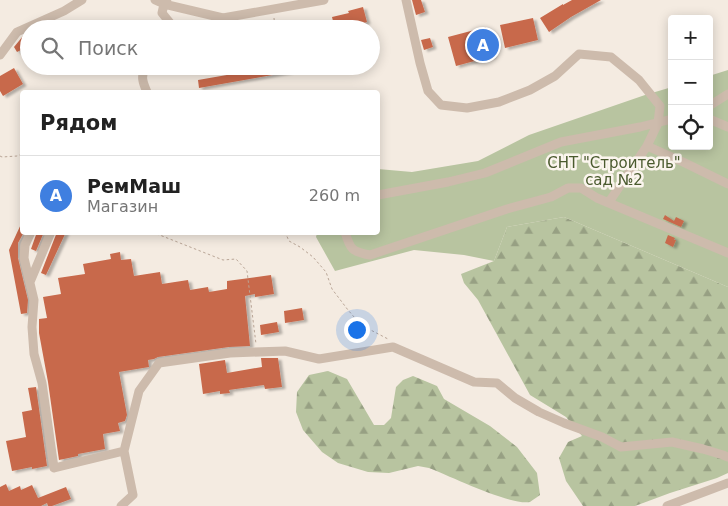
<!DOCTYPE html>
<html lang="ru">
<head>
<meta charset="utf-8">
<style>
  :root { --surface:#fff; --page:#f2f2f2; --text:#222; --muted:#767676; --line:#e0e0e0; --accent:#1a73e8 }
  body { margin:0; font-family:"DejaVu Sans",sans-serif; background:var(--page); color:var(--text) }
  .controls { position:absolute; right:15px; top:15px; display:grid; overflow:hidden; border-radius:5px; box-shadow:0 2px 12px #0003 }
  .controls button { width:45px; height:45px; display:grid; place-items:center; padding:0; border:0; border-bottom:1px solid var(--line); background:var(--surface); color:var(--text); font:25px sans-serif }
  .you { position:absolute; left:356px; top:329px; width:18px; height:18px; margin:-12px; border:4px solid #fff; border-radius:50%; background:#1a73e8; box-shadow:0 0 0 8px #1a73e833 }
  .badge { display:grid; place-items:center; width:32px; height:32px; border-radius:50%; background:var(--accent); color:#fff; font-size:16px; font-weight:700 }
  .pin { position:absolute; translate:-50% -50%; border:2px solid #fff; box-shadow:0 1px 5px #0006 }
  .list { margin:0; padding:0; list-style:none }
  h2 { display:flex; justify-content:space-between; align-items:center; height:65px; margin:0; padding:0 20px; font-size:21px }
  h2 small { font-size:16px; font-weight:400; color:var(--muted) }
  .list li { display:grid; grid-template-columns:32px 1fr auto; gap:15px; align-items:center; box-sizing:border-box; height:80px; padding:0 20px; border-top:1px solid var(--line) }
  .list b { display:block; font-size:19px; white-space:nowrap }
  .list p { margin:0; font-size:16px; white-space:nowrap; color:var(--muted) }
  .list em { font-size:16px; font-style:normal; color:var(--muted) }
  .icon { flex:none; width:28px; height:28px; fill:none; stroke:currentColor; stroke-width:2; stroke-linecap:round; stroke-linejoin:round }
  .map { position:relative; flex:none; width:728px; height:506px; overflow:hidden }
  .search { position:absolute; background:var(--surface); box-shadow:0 2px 12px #0003; left:20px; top:20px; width:360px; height:55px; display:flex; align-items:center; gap:12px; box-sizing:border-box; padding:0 18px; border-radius:28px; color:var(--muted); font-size:19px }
  .panel { position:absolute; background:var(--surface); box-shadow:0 2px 12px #0003; left:20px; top:90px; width:360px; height:145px; border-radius:5px }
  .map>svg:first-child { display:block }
</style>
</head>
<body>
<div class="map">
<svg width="728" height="506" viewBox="0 0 728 506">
  <defs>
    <pattern id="forest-firs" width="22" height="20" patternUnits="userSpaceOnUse" patternTransform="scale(1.25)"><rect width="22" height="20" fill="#b8c4a0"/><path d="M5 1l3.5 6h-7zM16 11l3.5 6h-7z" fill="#97a083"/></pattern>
    <filter id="shadow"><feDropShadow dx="3.5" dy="2" stdDeviation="1" flood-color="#0004"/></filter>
  </defs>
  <rect width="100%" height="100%" fill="#f4ebe1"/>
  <!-- forest -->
  <path fill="url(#forest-firs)" d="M564 217 728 287V473L717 478 670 493 635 506H583L566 481 559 458 568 442 582 436 566 417 530 395 478 300 464 283 461 274 494 261 507 227Z
    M328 371 347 379 374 425H384L391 418 396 387 403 380 413 376 437 386 444 399 490 426 517 447 537 473 540 495C537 497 533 500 530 502 511 506 450 476 429 468L418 466 389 473 368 472 338 463 322 452 303 430 296 412 297 392 309 375Z"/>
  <!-- garden -->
  <path fill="#b8c4a0" d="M728 70V287L564 217 507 227 494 261 464 255 414 250 335 271 316 237 317 233 378 232V169L412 172 478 161 529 135 645 95 672 87V146H709V76Z"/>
  <!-- building -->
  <path fill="#c8694b" filter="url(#shadow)" d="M412 0H421L425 12 416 15Z
    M572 0H601L571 17 549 32 540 18 563 4V5Z
    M363 7 367 22 344 28V29H335L332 17 349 13 348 11Z
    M533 18 538 40 505 48 500 25Z
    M90 21 94 29H71V28Z
    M486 27 493 56 456 66 448 37Z
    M23 36 29 46 17 52 14 47Z
    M430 38 433 47 424 50 421 40Z
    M279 66H288L289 72 199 88 198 80Z
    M14 68 23 84 3 96 0 91V76Z
    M665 215 674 221 676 217 684 221 681 227 663 219Z
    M22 222V232H24L18 243V258L28 300 27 313 21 314 9 250Z
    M37 232H44L36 251 31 249Z
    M57 232H66L46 275 41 273Z
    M668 235 675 238 674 240H676L673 247 665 243Z
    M120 252 121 260 131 259 134 276 160 272 162 284 188 280 190 290 208 287 209 292 227 289V281L271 275 274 294 255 297V294L245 296 250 346 229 347 158 357 154 359 148 360 149 367 119 372 127 415 125 421 118 423 120 431 103 434 105 449 78 454V456L59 460 48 382 39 333V319L47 318 43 297 61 294 58 278 85 274 83 264 111 259 110 254Z
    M302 308 304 320 285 323 284 311Z
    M277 322 279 332 261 335 260 325Z
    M261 358H278L282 387 265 389 264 385 229 390 230 393 220 394V391L203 394 199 364 225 360 227 373 262 367Z
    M36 387 47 466 32 469V467L12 471 6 441 26 437 22 412 32 410 28 388Z
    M6 484 9 491 20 486 21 490 32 485 38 498 66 487 71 499 52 506H48L47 503 41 506H0V487Z"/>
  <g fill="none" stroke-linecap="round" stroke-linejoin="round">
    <!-- path -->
    <path stroke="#b9a596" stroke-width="1" stroke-dasharray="2.5 2.5" stroke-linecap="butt" d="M274 18 275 29
      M192 66 196 73 208 74 246 66
      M0 156 2 157 17 156 22 154
      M152 232 223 260 236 259 247 271 256 344
      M285 232 289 241 300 247 313 257 326 272 332 289 348 310 361 325 388 339"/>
    <!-- minor -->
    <path stroke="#cdbbac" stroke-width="9" d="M155 0 164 4 223 18 324 0
      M406 0 420 63 428 91 441 105 467 108 499 102 530 90 555 76 579 54 611 57 639 80 660 106 658 123 647 146 609 202
      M167 2 164 4 162 13 171 24 168 29
      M0 55 17 32 64 11 82 0
      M146 66C140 76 143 83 147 92
      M709 106 728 94
      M709 119 728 127
      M647 146 683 162 728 184
      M378 195 448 182 485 173 561 142 640 127 672 119
      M31 232 25 245 24 258 34 300 32 327 34 354 42 383 54 468 124 451
      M345 232C350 249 352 252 370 255L507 209 551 197 568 188H581L597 198 728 253
      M30 282 51 232
      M121 506 133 495 124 451 139 391 159 363 230 353 285 351 319 359 393 347 474 382 497 383 515 398 539 412 564 423 602 437 621 447 672 442 703 449 723 455 728 457
      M667 506 728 483"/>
  </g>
  <g text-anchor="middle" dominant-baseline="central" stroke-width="5" stroke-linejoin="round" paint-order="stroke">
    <!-- park labels -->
    <g font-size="15" fill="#4a5a2e" stroke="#fbf5ee">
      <text x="614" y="163">СНТ "Строитель"<tspan x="614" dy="17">сад №2</tspan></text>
    </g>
  </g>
</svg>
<div class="controls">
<button>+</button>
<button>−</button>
<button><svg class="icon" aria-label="locate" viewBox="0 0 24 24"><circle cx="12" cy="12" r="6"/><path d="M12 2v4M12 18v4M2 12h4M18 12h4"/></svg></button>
</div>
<div class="you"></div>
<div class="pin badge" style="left:483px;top:45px;background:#3f7fe0">A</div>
<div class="search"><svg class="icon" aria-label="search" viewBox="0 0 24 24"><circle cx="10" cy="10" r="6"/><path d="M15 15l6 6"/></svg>Поиск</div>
<section class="panel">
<h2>Рядом<small></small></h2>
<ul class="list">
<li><span class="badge" style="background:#3f7fe0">A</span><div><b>РемМаш</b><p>Магазин</p></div><em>260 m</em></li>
</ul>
</section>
</div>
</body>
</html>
